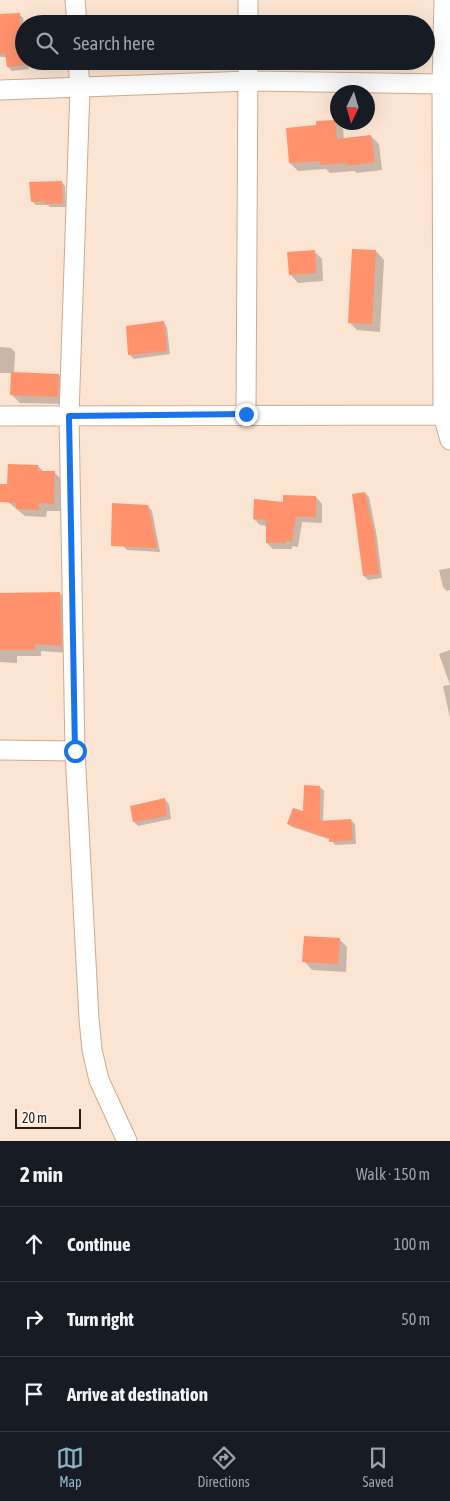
<!DOCTYPE html>
<html lang="en">
<head>
<meta charset="utf-8">
<style>
  :root { --surface:#171b24; --page:#20242c; --text:#f1f3f6; --muted:#9ea1a6; --line:#363941; --accent:#8cb5cc }
  body { margin:0; font-family:"Asap Condensed",sans-serif; background:var(--page); color:var(--text) }
  .compass { position:absolute; left:330px; top:85px; width:45px; height:45px; border-radius:50%; background:var(--surface); box-shadow:0 5px 20px #0002; rotate:185deg }
  .scale { position:absolute; left:15px; bottom:12px; width:66px; box-sizing:border-box; padding-left:5px; border:2px solid #2c1e13; border-top:0; font-size:14px; line-height:18px; white-space:nowrap; color:#2c1e13; -webkit-text-stroke:4px #fcf4ee; paint-order:stroke }
  .stop { position:absolute; width:15px; height:15px; margin:-11px; border:4px solid #1a73e8; border-radius:50%; background:#fff }
  .stop.end { background:#1a73e8; border-color:#fff; box-shadow:0 1px 5px #0008 }
  .list { margin:0; padding:0; list-style:none }
  h2 { display:flex; justify-content:space-between; align-items:center; height:65px; margin:0; padding:0 20px; font-size:21px }
  h2 small { font-size:16px; font-weight:400; color:var(--muted) }
  .list li { display:grid; grid-template-columns:32px 1fr auto; gap:15px; align-items:center; box-sizing:border-box; height:75px; padding:0 20px; border-top:1px solid var(--line) }
  .list b { display:block; font-size:19px; white-space:nowrap }
  .list em { font-size:16px; font-style:normal; color:var(--muted) }
  .icon { flex:none; width:28px; height:28px; fill:none; stroke:currentColor; stroke-width:2; stroke-linecap:round; stroke-linejoin:round }
  .map { position:relative; flex:none; width:450px; height:1141px; overflow:hidden }
  .search { position:absolute; background:var(--surface); box-shadow:0 5px 20px #0002; left:15px; right:15px; top:15px; height:55px; display:flex; align-items:center; gap:12px; box-sizing:border-box; padding:0 18px; border-radius:28px; color:var(--muted); font-size:19px }
  .sheet { height:290px; background:var(--surface) }
  nav { display:flex; justify-content:space-around; align-items:center; box-sizing:border-box; height:70px; border-top:1px solid var(--line); background:var(--surface); font-size:14px; color:var(--muted) }
  nav a { display:grid; justify-items:center; gap:2px }
  nav .on { color:var(--accent) }
  .map>svg:first-child { display:block }
</style>
</head>
<body>
<div class="map">
<svg width="450" height="1141" viewBox="0 0 450 1141">
  <rect width="100%" height="100%" fill="#fbe4d2"/>
  <!-- shadow -->
  <path fill="#0003" d="M19 14 23 18 24 24V61H28L29 69 12 71 8 67 7 57H0V15Z
    M335 121 343 129 344 139 371 136 379 144 382 170 357 173 354 171 330 173 326 169 298 171 290 163 288 129 317 126Z
    M62 182 65 186 66 207H50L48 205H36L32 201Z
    M314 251 322 259 323 281 298 283 290 274Z
    M376 251 384 260 380 332 357 330 349 322Z
    M164 323 167 327 170 354 134 359 130 355Z
    M0 347 11 348 15 352 14 374 59 375 67 383 66 404 20 403 12 395V373H0Z
    M38 466 44 472H54L62 480 61 511H47L46 517 25 516 8 502Z
    M365 493 369 497 377 537 382 578 368 580 364 576Z
    M316 497 322 504V523L302 522 298 547 292 546V549H273L267 543V526L260 525 254 519 284 503Z
    M148 506 152 511 160 552 127 550 123 546Z
    M450 568V590L447 591 443 587 439 570Z
    M60 593 66 600 68 653 41 651V656H17V663L0 662V594Z
    M450 650V718L443 686 450 685 439 654Z
    M320 787 324 791 323 822 351 820 355 824 356 844 335 845 331 840 292 827 288 824 304 813Z
    M165 800 169 804 171 819 138 826 134 822 132 806Z
    M339 939 347 947 346 972 312 970 304 961Z"/>
  <!-- building -->
  <path fill="#ff926d" d="M20 13V24L24 23V61L25 65 7 67 5 53 0 54V14Z
    M335 120 337 139 371 135 375 162 348 166 347 163 321 165 320 161 289 163 286 128 316 125V121Z
    M62 181 63 203 45 204V201L31 202 29 182Z
    M352 249 376 250 372 324 348 323Z
    M315 250 316 273 289 275 287 252Z
    M164 321 167 351 128 355 126 326Z
    M11 372 59 374 58 397 10 395Z
    M8 464 38 465V471H55L54 504 39 503V510L16 509V503L0 502V484H7Z
    M365 492 374 533 379 574 363 576 352 494Z
    M283 495 316 496V517H296L292 541H286V543H266V520L253 519 254 499 283 502Z
    M112 503 148 505 157 548 111 546Z
    M60 592 62 646 35 644V650H0V593Z
    M304 785 320 786V821L351 819 353 840 329 842V838L287 824 293 808 303 811Z
    M165 798 167 816 133 822 130 806Z
    M304 936 340 938 338 964 302 962Z"/>
  <g fill="none" stroke-linecap="round" stroke-linejoin="round">
    <defs>
      <path id="minor" d="M75 0 77 24
        M248 0V24
        M444 0 442 84 443 415 450 440
        M78 61 80 88 69 415 75 751 89 1019 92 1050 99 1080 127 1141
        M0 90 249 81 442 84
        M246 414 248 61
        M0 416 450 415
        M0 750 75 751"/>
    </defs>
    <!-- minor casing -->
    <use href="#minor" stroke="#cfaa8d" stroke-width="21"/>
    <!-- minor -->
    <use href="#minor" stroke="#fff" stroke-width="19"/>
  </g>
  <g fill="none" stroke-linecap="round" stroke-linejoin="round">
    <!-- route -->
    <path stroke="#1a73e8" stroke-width="6" d="M75 751 69 416 246 414"/>
  </g>
</svg>
<svg class="compass" viewBox="-18 -18 36 36"><path d="M0-13l5 13h-10z" fill="#e53935"/><path d="M0 13l5-13h-10z" fill="#9ea1a6"/></svg>
<div class="scale">20 m</div>
<div class="stop" style="left:75px;top:751px"></div>
<div class="stop end" style="left:246px;top:414px"></div>
<div class="search"><svg class="icon" aria-label="search" viewBox="0 0 24 24"><circle cx="10" cy="10" r="6"/><path d="M15 15l6 6"/></svg>Search here</div>
</div>
<section class="sheet">
<h2>2 min<small>Walk · 150 m</small></h2>
<ul class="list">
<li><svg class="icon" aria-label="ahead" viewBox="0 0 24 24"><path d="M12 20V5M6 11l6-6 6 6"/></svg><div><b>Continue</b></div><em>100 m</em></li>
<li><svg class="icon" aria-label="right" viewBox="0 0 24 24"><path d="M7 20v-9h11M14 6l5 5-5 5"/></svg><div><b>Turn right</b></div><em>50 m</em></li>
<li><svg class="icon" aria-label="arrive" viewBox="0 0 24 24"><path d="M6 21V4h12l-3 4 3 4H6"/></svg><div><b>Arrive at destination</b></div></li>
</ul>
</section>
<nav>
<a class="on"><svg class="icon" aria-label="map" viewBox="0 0 24 24"><path d="M3 6l6-2 6 2 6-2v14l-6 2-6-2-6 2zM9 4v14M15 6v14"/></svg>Map</a>
<a><svg class="icon" aria-label="directions" viewBox="0 0 24 24"><path d="M12 3l9 9-9 9-9-9zM9 14v-3h6M13 9l2 2-2 2"/></svg>Directions</a>
<a><svg class="icon" aria-label="saved" viewBox="0 0 24 24"><path d="M7 4h10v16l-5-4-5 4z"/></svg>Saved</a>
</nav>
</body>
</html>
